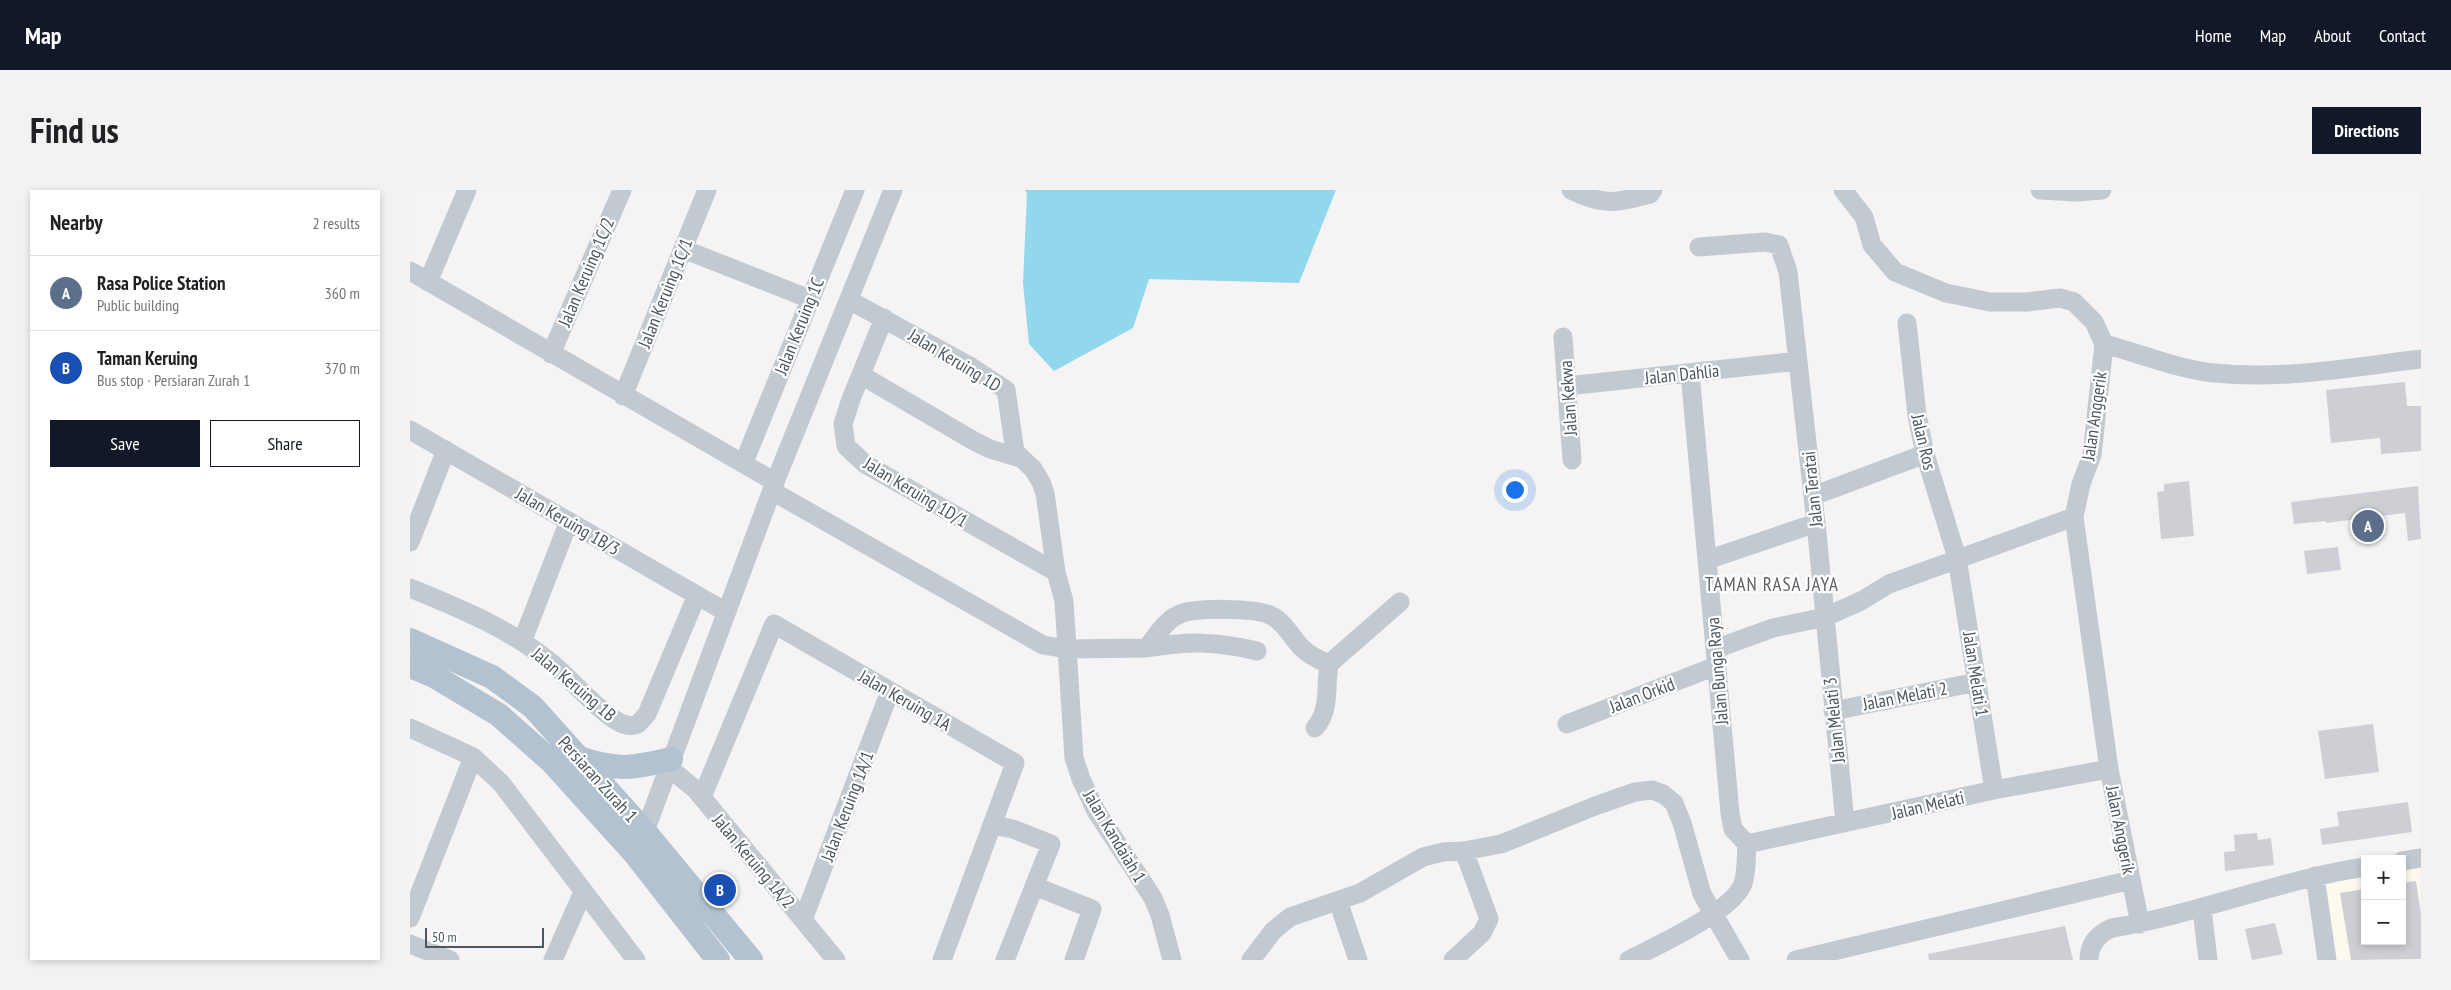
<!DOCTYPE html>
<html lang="en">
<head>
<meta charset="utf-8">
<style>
  :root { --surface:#fff; --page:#f2f2f2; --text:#202124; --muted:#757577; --line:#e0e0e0; --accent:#111827 }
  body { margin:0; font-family:"PT Sans Narrow",sans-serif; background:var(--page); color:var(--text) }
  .controls { position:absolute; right:15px; bottom:15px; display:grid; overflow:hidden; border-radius:0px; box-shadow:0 2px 8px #0003 }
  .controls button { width:45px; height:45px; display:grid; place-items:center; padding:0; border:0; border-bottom:1px solid var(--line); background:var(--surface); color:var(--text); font:25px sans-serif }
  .scale { position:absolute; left:15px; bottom:12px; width:119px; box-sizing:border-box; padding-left:5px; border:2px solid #4a5660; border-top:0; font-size:14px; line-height:18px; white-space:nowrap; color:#4a5660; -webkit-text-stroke:4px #fff; paint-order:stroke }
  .you { position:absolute; left:1104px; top:299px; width:18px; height:18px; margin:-12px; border:4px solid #fff; border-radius:50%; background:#1a73e8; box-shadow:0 0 0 8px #1a73e833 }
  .badge { display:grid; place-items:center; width:32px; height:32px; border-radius:50%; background:var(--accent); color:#fff; font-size:16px; font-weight:700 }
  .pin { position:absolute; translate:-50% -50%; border:2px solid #fff; box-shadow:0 1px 5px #0006 }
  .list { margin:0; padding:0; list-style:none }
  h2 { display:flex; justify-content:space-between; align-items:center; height:65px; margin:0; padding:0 20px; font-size:21px }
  h2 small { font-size:16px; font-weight:400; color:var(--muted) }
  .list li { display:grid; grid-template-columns:32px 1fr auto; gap:15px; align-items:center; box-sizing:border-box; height:75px; padding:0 20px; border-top:1px solid var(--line) }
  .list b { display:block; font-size:19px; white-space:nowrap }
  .list p { margin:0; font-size:16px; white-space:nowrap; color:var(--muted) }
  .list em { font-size:16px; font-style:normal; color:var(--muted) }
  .actions { display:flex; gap:10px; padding:15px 20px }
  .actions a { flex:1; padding:11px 0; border:1px solid var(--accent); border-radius:0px; text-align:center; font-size:18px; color:var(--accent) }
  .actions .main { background:var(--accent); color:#fff }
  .map { position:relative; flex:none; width:2011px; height:770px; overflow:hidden; border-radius:0px }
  header { display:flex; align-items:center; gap:30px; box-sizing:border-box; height:70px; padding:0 25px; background:var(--accent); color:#fff }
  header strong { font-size:24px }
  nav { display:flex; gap:28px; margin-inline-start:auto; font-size:18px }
  .intro { display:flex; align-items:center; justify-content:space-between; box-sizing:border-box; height:120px; padding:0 30px }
  h1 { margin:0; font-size:35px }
  .button { padding:12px 22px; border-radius:0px; background:var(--accent); color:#fff; font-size:18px; font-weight:700 }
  main { display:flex; gap:30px; padding:0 30px }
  aside { flex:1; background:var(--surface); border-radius:0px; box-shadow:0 2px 8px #0003 }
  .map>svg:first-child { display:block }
</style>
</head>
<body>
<header>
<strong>Map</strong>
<nav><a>Home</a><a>Map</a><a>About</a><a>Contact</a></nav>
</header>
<div class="intro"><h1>Find us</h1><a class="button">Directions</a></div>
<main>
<aside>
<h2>Nearby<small>2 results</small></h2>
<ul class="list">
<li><span class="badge" style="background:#5c6f8a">A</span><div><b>Rasa Police Station</b><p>Public building</p></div><em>360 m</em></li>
<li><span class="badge" style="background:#1a4fb4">B</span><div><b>Taman Keruing</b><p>Bus stop · Persiaran Zurah 1</p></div><em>370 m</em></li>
</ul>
<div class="actions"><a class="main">Save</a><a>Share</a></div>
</aside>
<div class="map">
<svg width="2011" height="770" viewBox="0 0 2011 770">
  <rect width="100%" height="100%" fill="#f5f3f3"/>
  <!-- commercial -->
  <path fill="#fdf9ef" d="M2010 678 2011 770H1923L1912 693 1955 687V751H1992V681Z"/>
  <!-- water -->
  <path fill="#92d8ec" d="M615 0H926L889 93 739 89 723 138 644 181 619 154 613 93 617 4Z"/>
  <!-- building -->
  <path fill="#cdcfd5" d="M1995 192 1997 216H2011V261L1971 264 1970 248 1921 253 1916 200Z
    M1779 291 1784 346 1751 349 1747 302 1754 301V294Z
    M2008 296 2011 349 1998 351 1995 323 1916 333V331L1884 334 1881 312Z
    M1928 357 1931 380 1897 384 1894 361Z
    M1963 534 1969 582 1915 589 1908 541Z
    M1998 612 2002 642 1912 655 1910 639 1929 636 1927 622Z
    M1847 643 1848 650 1861 648 1864 675 1815 681 1814 662 1825 661 1824 645Z
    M2006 691 2011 724V769L1941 770 1930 703 1955 699V751H1992V693Z
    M1865 733 1873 764 1842 770 1835 739Z
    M1655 736 1663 770H1519L1518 764Z"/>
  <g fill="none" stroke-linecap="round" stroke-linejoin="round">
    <!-- minor -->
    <path stroke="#c1cad1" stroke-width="19" d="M1161 0C1193 16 1207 13 1240 4L1243 0
      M1433 0 1454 27 1462 55 1485 82 1536 103 1580 112H1617L1650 108 1664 112 1684 132 1694 154
      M1630 0 1666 2 1692 0
      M1289 57 1355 52 1369 55 1378 82 1406 333 1435 633
      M273 59 400 109
      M0 81 365 292
      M18 92 57 0
      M439 110 558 175 596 200 605 262 623 279 631 292 635 303 646 382 654 411 664 568 671 589 686 621 743 708 750 725 762 770
      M474 128 441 209 433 234 436 256 455 274 646 382
      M1497 133 1507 225 1515 264 1547 368 1584 600
      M1153 147 1162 270
      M141 164 212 0
      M1280 183 1320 623 1323 639 1337 654
      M451 185 564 251 580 259 610 268
      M1157 196 1388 171
      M213 206 297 0
      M0 240 316 422
      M334 272 445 0
      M362 301 633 455 657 459 737 458C745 447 756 430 768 425 784 417 844 418 860 425 874 431 882 448 892 458 900 466 909 470 919 474
      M1403 306 1515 264
      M0 352 36 260
      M1297 370 1406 333
      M0 398C51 419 101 439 144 475 161 489 198 532 217 535 221 536 225 535 228 534L237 524 287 405
      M112 452 159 331
      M737 458C779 451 805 451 847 461
      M1305 459 1363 438 1415 427 1451 411 1479 394 1664 327
      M1423 521 1567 492
      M1157 534 1306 476
      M0 538 63 567 91 593 226 770
      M905 538C921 519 915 497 919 474L990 412
      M258 577 286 600 426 770
      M292 607 364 434 605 573 532 770
      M582 635 603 639 641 654 595 770
      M231 652 365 292 483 0
      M1337 654 1584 600 1699 579
      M1992 671 2011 668
      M1905 686 1917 770
      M624 696 682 719 664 770
      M928 711 948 770
      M1792 719 1798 770
      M0 728 63 567
      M393 730 480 501
      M1730 734 1699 579 1664 327 1671 294 1682 265 1694 154C1729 163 1769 180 1805 183 1874 190 1943 177 2011 169
      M0 754 40 770
      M143 770 173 702
      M841 770 863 741 880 727 950 703 1013 667 1033 662 1054 661 1091 654 1185 616 1225 602 1242 600 1253 604 1264 613 1272 633 1292 704 1330 770
      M1043 770 1072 743 1079 729 1054 661
      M1219 770C1246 756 1319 723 1332 696 1337 685 1336 666 1337 654
      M1386 770 1721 690
      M1679 770C1679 754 1688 744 1702 738 1788 724 1869 690 1955 677"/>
    <!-- major -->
    <path stroke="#b3c2d0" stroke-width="24" d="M0 450 82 487 123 517 235 642 341 770
      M0 476 24 486 89 525 142 572 226 665 308 770
      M172 569C209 581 224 578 261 569"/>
  </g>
  <g text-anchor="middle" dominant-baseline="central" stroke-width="4.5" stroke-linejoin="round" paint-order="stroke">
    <!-- street labels -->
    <g font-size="18" fill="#4a5660" stroke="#fff">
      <text transform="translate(176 82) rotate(-67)">Jalan Keruing 1C/2</text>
      <text transform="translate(255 103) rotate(-68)">Jalan Keruing 1C/1</text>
      <text transform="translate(389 136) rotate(-68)">Jalan Keruing 1C</text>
      <text transform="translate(545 170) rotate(31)">Jalan Keruing 1D</text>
      <text transform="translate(1272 184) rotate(-6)">Jalan Dahlia</text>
      <text transform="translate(1158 208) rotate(-94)">Jalan Kekwa</text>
      <text transform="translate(1684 226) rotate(-82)">Jalan Anggerik</text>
      <text transform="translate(1514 252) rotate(77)">Jalan Ros</text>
      <text transform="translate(1402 299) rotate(-96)">Jalan Teratai</text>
      <text transform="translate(506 302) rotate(31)">Jalan Keruing 1D/1</text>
      <text transform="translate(158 331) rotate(30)">Jalan Keruing 1B/3</text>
      <text transform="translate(1307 481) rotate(-95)">Jalan Bunga Raya</text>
      <text transform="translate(1566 484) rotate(81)">Jalan Melati 1</text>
      <text transform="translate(164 494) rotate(40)">Jalan Keruing 1B</text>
      <text transform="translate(1232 505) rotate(-21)">Jalan Orkid</text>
      <text transform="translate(1495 506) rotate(-11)">Jalan Melati 2</text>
      <text transform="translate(495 510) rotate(30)">Jalan Keruing 1A</text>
      <text transform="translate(1424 530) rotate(-96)">Jalan Melati 3</text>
      <text transform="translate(188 589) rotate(48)">Persiaran Zurah 1</text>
      <text transform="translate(1518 615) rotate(-13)">Jalan Melati</text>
      <text transform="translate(437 616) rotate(-69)">Jalan Keruing 1A/1</text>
      <text transform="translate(1711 640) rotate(79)">Jalan Anggerik</text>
      <text transform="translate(705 646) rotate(59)">Jalan Kandaiah 1</text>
      <text transform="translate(344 671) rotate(50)">Jalan Keruing 1A/2</text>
    </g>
    <!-- neighbourhood labels -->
    <g font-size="19" letter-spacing="1" fill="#5f6368" stroke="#fff">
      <text x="1362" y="394">TAMAN RASA JAYA</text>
    </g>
  </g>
</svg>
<div class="controls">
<button>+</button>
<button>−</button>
</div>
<div class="scale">50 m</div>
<div class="you"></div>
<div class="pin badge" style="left:1958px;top:336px;background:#5c6f8a">A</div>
<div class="pin badge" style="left:310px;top:700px;background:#1a4fb4">B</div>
</div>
</main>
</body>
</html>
